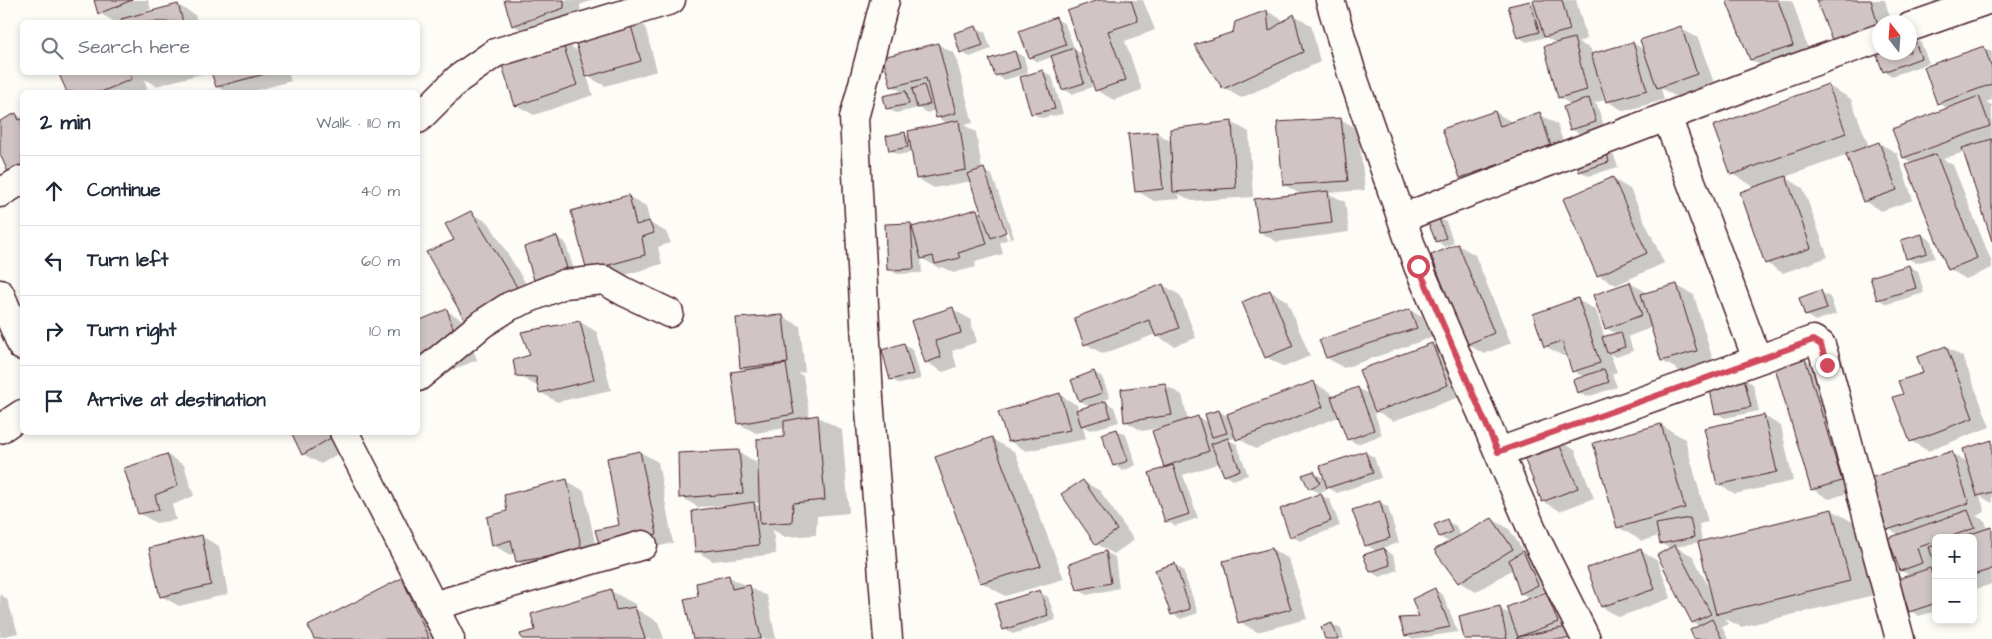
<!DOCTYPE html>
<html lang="en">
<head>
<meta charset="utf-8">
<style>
  :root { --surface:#fff; --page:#f2f2f3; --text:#1f2937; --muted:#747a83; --line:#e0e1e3 }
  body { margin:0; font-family:"Architects Daughter",sans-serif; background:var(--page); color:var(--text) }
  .controls { position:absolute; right:15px; bottom:15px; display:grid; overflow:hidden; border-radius:8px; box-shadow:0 2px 8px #0003 }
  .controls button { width:45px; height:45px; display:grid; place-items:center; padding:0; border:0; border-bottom:1px solid var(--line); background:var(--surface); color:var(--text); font:25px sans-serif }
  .compass { position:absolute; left:1872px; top:15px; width:45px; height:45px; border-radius:50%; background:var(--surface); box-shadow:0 2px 8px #0003; rotate:343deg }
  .stop { position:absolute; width:15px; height:15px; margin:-11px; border:4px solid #d1495b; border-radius:50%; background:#fff }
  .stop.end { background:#d1495b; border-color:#fff; box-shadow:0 1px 5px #0008 }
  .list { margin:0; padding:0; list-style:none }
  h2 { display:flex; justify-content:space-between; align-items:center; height:65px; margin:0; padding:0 20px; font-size:21px }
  h2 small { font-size:16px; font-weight:400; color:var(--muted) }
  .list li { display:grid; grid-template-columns:32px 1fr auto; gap:15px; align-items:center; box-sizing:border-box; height:70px; padding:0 20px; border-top:1px solid var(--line) }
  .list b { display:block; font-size:19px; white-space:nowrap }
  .list em { font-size:16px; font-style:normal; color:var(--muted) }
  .icon { flex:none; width:28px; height:28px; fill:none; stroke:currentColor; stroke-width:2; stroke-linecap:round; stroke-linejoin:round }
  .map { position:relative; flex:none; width:1992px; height:639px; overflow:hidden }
  .search { position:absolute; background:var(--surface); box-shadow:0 2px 8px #0003; left:20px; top:20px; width:400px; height:55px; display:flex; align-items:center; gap:12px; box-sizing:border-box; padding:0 18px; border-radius:8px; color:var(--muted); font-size:19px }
  .panel { position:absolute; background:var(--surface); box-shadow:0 2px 8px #0003; left:20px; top:90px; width:400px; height:345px; border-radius:8px }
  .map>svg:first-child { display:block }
</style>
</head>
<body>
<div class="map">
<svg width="1992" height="639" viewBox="0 0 1992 639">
  <rect width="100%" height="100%" fill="#fdfcf7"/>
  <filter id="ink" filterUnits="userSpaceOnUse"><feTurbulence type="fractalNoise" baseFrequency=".02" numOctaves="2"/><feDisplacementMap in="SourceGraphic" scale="10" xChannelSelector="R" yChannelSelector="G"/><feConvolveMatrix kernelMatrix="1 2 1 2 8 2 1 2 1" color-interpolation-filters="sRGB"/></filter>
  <g filter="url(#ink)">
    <!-- shadow -->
    <path fill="#0003" fill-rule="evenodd" d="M96 0H148L151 9 141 13V15L178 5 195 15 197 22H123L122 21 115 22 99 13Z
      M506 0H592L580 5 581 18 530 35 513 25Z
      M1101 0H1143L1155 30 1125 41 1142 90 1114 100 1096 90 1089 69 1087 70 1092 87 1072 94 1063 89 1052 57 1038 62 1030 57 1056 19 1065 24 1075 50 1084 55Z
      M1535 0H1576L1587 39 1578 42 1591 49 1592 55 1633 43 1645 50 1680 28 1698 38 1714 83 1676 97 1661 88 1664 100 1624 111 1607 101 1605 94 1602 95 1604 100 1594 103 1597 105 1604 126 1580 134 1571 129 1572 105 1559 97 1557 44 1546 37 1527 42 1518 37 1530 2 1536 5Z
      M1729 0H1792L1810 55 1769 70 1751 60Z
      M1817 0H1885L1891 22H1880V42Z
      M1933 0H1992L1935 5Z
      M1267 11 1285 21 1294 15 1311 25 1320 62 1241 98 1224 88 1236 23Z
      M628 17 645 26 657 71 605 86 587 76 593 95 534 115 516 105 561 41 580 52Z
      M976 27 985 32 991 49 970 57 961 52Z
      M1912 38 1921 43 1929 63 1892 76 1884 71 1880 52H1910V39Z
      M938 44 955 54 973 123 964 125 976 132 982 170 992 175 1014 237 1000 242 1003 254 975 262 976 267 953 273 943 267 939 268 921 258 922 273 897 274 888 269 911 224 916 227 977 211 984 214 972 181 934 188 917 178 913 152 898 155 890 150 905 134 910 137 948 124 937 117 935 110 927 113 919 108 896 113 887 108 904 93 892 86ZM985 175H987L1010 238 1007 239Z
      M1984 48 1992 52V100L1986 102 1992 105V237L1964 152 1943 159 1953 165 1992 263V268L1966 279 1949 269 1914 164 1904 158 1894 129 1948 109 1938 103Z
      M1015 52 1024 57 1028 73 1004 80 996 75Z
      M1043 71 1052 76 1063 114 1041 118 1032 113Z
      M60 72H208L156 86 144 79 148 89 140 92H69Z
      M213 72H288L291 81 250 92H227L217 87Z
      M1827 85 1851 99 1869 147 1879 143 1897 153 1913 200 1881 211 1864 201 1848 155 1785 177 1803 188 1828 257 1783 273 1766 263 1756 188 1732 174Z
      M1495 112 1512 122 1539 114 1557 124 1568 155 1478 187 1461 177Z
      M16 114 22 118V184L0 151V122Z
      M1340 119 1358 129 1365 190 1328 193 1345 202 1349 232 1277 242 1260 232 1302 195 1284 185Z
      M1231 122 1249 132 1253 197 1192 201 1179 194 1180 199 1154 201 1137 191 1157 133 1172 142Z
      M1606 151 1614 156 1618 167 1589 176 1580 171Z
      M1613 179 1630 189 1664 263 1616 285 1598 275Z
      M628 196 646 206 650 223 666 232 671 243 658 247 662 264 605 281 572 211Z
      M471 213 489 223 537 302 428 253 456 241Z
      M1437 217 1446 222 1454 243 1445 247 1437 241Z
      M1922 235 1931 240 1935 258 1916 263 1907 258Z
      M557 237 565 242 575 273 544 284 535 279Z
      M1458 245 1475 255 1511 343 1484 354 1467 344Z
      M1909 266 1918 271 1924 293 1887 304 1878 299Z
      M1630 283 1648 293 1676 285 1694 295 1713 361 1680 371 1662 361 1653 327 1627 337 1629 338 1633 351 1616 357 1610 354 1617 372 1612 374 1617 387 1587 397 1578 392 1584 377 1573 371 1568 355 1563 356 1545 346 1578 300 1596 310 1605 338 1617 334 1606 328Z
      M1163 285 1180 295 1196 338 1174 346 1157 336 1156 334 1103 354 1086 344Z
      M1270 291 1287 301 1310 356 1284 367 1266 357 1243 302Z
      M1821 292 1830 297 1836 314 1815 321 1806 315Z
      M952 309 970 319 977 342 952 351 957 367 943 372 926 362 913 322Z
      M1410 310 1427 320 1433 337 1344 368 1327 358Z
      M447 311 464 321 477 360 418 384V322Z
      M782 316 800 326 805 372 798 373 803 376 810 418 818 417 842 430 849 513 817 516 816 535 785 537 773 530 776 554 713 561 696 551 732 505 698 507 681 497 739 452 756 462 758 479H760L786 438 785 428 756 433 739 424 747 371 741 367ZM753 503H760L761 507Z
      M580 322 597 332 611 390 557 402 540 392 539 385H535L517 375 532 356Z
      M904 345 913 350 921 379 900 384 891 379Z
      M1432 345 1449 355 1465 395 1393 421 1373 409 1382 435 1357 444 1348 439 1339 417 1255 449 1237 437 1228 440 1237 444 1248 475 1233 480 1225 475 1220 463 1183 475 1198 518 1175 526 1167 521 1168 468 1165 466 1159 428 1142 431 1125 421 1165 385 1182 395 1188 420 1198 417 1209 423 1219 411 1229 417 1314 383 1331 393 1333 397 1358 388 1370 395Z
      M1946 347 1963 357 1990 427 1928 451 1911 441 1905 394Z
      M1805 360 1823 370 1858 490 1829 499 1812 489Z
      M1094 372 1102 377 1110 398 1096 403 1097 405 1106 402 1114 407 1119 422 1091 430 1083 426 1086 439 1026 451 1009 441 1060 395 1077 405 1079 411 1091 407 1080 401Z
      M1744 379 1753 384 1759 411 1725 418 1716 413Z
      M1764 416 1781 426 1793 481 1735 494 1718 484Z
      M1661 425 1685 439 1708 522 1699 524 1702 542 1832 510 1856 524 1874 595 1741 627 1724 618 1728 624 1722 627 1728 639H1696L1700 626 1693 623 1659 555 1671 549 1661 543 1659 536 1642 541 1618 527ZM1699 542 1710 590 1693 556 1676 547Z
      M1117 430 1126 435 1136 465 1123 471 1114 465Z
      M292 432H362L364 438 321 464 303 454Z
      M992 439 1015 452 1064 579 1005 596 981 582Z
      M1557 440 1575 450 1594 498 1560 511 1543 501Z
      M1992 442V503L1980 496 1985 512 1976 516 1985 521 1988 530 1992 528V584L1973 590V538H1936V611L1919 616 1910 611 1911 576 1901 571 1900 535 1888 529 1952 453 1968 462Z
      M640 452 658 462 673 543 619 556Z
      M1365 452 1374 457 1381 478 1337 493 1329 488 1319 493 1310 488 1314 473 1326 479Z
      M167 455 184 465 194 496 172 505 176 520 156 523 139 513Z
      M567 481 584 491 599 561 534 571 517 561 515 553 510 555 493 545 508 511Z
      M1083 481 1100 491 1134 540 1114 554 1097 544Z
      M1321 495 1330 500 1340 526 1300 541 1291 536Z
      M1380 502 1388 507 1399 543 1382 548 1393 555 1398 570 1380 577 1371 572 1378 552 1366 545Z
      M1492 519 1509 529 1525 553 1531 557 1546 590 1531 597V599L1521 593 1513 569 1476 592 1459 582 1436 551 1450 543 1440 537 1447 521 1456 526 1460 537Z
      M201 536 219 546 228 594 179 606 161 596Z
      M1272 549 1289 559 1307 619 1257 632 1240 622Z
      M1641 551 1658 561 1671 598 1619 617 1602 607Z
      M1106 552 1115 557 1119 588 1087 595 1078 589Z
      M1175 565 1183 570 1198 613 1181 619 1172 614Z
      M729 577 767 596 776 639H694L700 597Z
      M402 580 426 593 446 639H315Z
      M1435 590 1443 595 1458 632 1413 639 1406 635 1420 618Z
      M611 591 635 604 636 609 658 622 664 639H523Z
      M1039 592 1048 597 1056 620 1013 634 1004 629Z
      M0 594 7 599 18 633 0 637Z
      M1546 594 1555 599 1578 639H1466L1499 608 1511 615Z
      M1332 624 1341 629 1344 639H1327Z"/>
    <!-- building -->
    <path fill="#d0c5c4" stroke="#4a1f2b" d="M94 0H132L98 14Z
      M504 0H564V8L512 26Z
      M1098 0H1131L1138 21 1108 31 1126 80 1095 91 1067 11Z
      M1533 0H1562L1570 30 1544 37Z
      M1726 0H1778L1793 46 1750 60Z
      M1816 0H1871L1878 26 1834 45Z
      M1530 1 1539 32 1517 38 1508 6Z
      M178 4 183 22H122L121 19Z
      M1267 10 1269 31 1294 14 1303 52 1223 89 1194 45 1233 32 1235 22Z
      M628 15 641 61 586 77 573 33Z
      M1056 17 1066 45 1029 58 1019 31Z
      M976 26 983 45 960 53 954 33Z
      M1681 26 1697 74 1657 88 1640 40Z
      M1913 36 1921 58 1883 72 1875 50 1880 52H1910V37Z
      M1574 38 1587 90 1558 98 1544 46Z
      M561 39 577 85 515 106 501 62Z
      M1633 42 1647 90 1606 102 1591 54Z
      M938 43 956 113 936 118 926 78 891 87 883 57Z
      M1984 46 1992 69V84L1937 104 1924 67Z
      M1074 48 1084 83 1062 90 1051 56Z
      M1015 51 1020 68 995 76 989 59Z
      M1043 70 1055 109 1031 114 1020 77Z
      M58 72H129L132 79 101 92H67Z
      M211 72H272L216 87Z
      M1828 84 1846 133 1731 175 1713 126Z
      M924 85 930 104 917 108 912 89Z
      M906 91 909 104 886 109 883 96Z
      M1979 96 1990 126 1903 158 1892 129Z
      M1589 98 1596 122 1570 130 1563 107Z
      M1495 111 1500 126 1540 112 1551 146 1460 178 1442 129Z
      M16 113 19 120 22 119V173L11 179 0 154V121Z
      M1341 118 1348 181 1283 185 1277 122Z
      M959 120 966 170 916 179 908 131Z
      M1232 121 1236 188 1173 192 1170 129Z
      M905 132 908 147 889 151 886 136Z
      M1157 132 1163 189 1135 192 1128 134Z
      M1992 139V241L1962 148Z
      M1879 142 1897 190 1863 202 1846 154Z
      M1606 150 1609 162 1579 172 1575 160Z
      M1936 154 1977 258 1948 270 1906 165Z
      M984 168 1006 232 991 238 967 174Z
      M1786 176 1811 248 1765 264 1740 192Z
      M1613 177 1647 253 1597 276 1563 199Z
      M1328 191 1332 223 1259 232 1254 199Z
      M629 195 636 225 649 221 654 233 642 237 645 255 587 271 571 211Z
      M977 209 987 244 958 253 960 258 935 264 933 256 921 259 912 227Z
      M471 211 520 292 467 324 426 252 454 240 445 224Z
      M1438 216 1446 238 1436 242 1427 220Z
      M911 223 914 269 887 270 885 224Z
      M1922 234 1927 253 1906 259 1901 240Z
      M557 236 567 268 534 280 524 247Z
      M1458 244 1494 333 1466 345 1431 255Z
      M1909 265 1916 288 1877 300 1870 277Z
      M1630 282 1642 315 1605 329 1593 295Z
      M1163 284 1179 328 1156 337 1149 320 1084 345 1074 318Z
      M1677 284 1697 351 1661 361 1641 294Z
      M1270 290 1293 346 1265 358 1242 302Z
      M1821 290 1827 309 1805 316 1799 298Z
      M1578 298 1600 363 1572 372 1562 341 1544 347 1533 314Z
      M953 307 961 333 935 341 941 357 925 363 911 321Z
      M447 309 460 350 418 367V321Z
      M1410 309 1417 328 1326 358 1319 340Z
      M783 315 788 363 740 368 736 318Z
      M580 321 594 380 539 393 536 377 516 376 513 360 530 355 521 332Z
      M1621 332 1625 347 1607 353 1602 337Z
      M904 343 913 374 890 380 882 350Z
      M1432 343 1448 385 1375 412 1359 370Z
      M1946 346 1973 418 1910 442 1893 397 1903 394 1898 381 1923 373 1917 357Z
      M1805 358 1842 481 1811 490 1775 368Z
      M786 364 794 414 738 424 731 372Z
      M1604 369 1609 382 1577 393 1573 380Z
      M1094 371 1102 393 1079 401 1071 380Z
      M1744 378 1751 407 1715 414 1709 385Z
      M1314 381 1323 407 1236 440 1227 414Z
      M1165 383 1172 415 1124 422 1121 389Z
      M1358 387 1374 430 1347 440 1331 397Z
      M1060 393 1070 430 1008 442 998 412Z
      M1106 401 1111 417 1081 426 1076 410Z
      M1219 410 1227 433 1212 437 1205 414Z
      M818 415 825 500 793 503 792 522 760 524 757 439 784 437V421Z
      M1764 415 1777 472 1717 485 1704 428Z
      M1198 416 1209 451 1164 467 1152 431Z
      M1661 424 1685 508 1617 528 1593 443Z
      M1117 429 1128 461 1113 466 1101 434Z
      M291 432H341L302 455Z
      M992 437 1041 566 980 583 935 457Z
      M1228 438 1240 470 1224 476 1211 444Z
      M1557 439 1578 488 1542 502 1522 453Z
      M1992 440V492L1977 496 1963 449Z
      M739 450 743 493 679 498 678 453Z
      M640 451 657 534 600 547 595 530 619 525 607 458Z
      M1365 451 1373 473 1327 488 1320 466Z
      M1952 451 1969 503 1887 530 1870 478Z
      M167 454 178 486 155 495 159 510 138 514 124 468Z
      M1173 465 1189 514 1165 522 1149 473Z
      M1314 471 1320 483 1309 489 1302 475Z
      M567 479 582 551 516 562 511 540 492 546 487 517 507 511 504 495Z
      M1083 480 1117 530 1096 545 1061 494Z
      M1321 493 1331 521 1290 537 1280 509Z
      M1380 501 1390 538 1365 546 1352 510Z
      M754 502 759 545 695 552 692 511Z
      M1832 509 1850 581 1716 614 1698 542Z
      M1968 510 1975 528 1946 538H1936V541L1917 548 1922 563 1900 571 1888 538Z
      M1492 518 1513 549 1458 583 1434 550Z
      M1690 518 1694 537 1660 544 1656 524Z
      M1447 519 1452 532 1439 537 1434 525Z
      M1992 527V569L1973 575V538H1958Z
      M202 535 211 585 160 597 149 548Z
      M1675 545 1711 614 1692 623 1657 555Z
      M1936 545V569L1929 547Z
      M1272 548 1291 609 1238 623 1223 561Z
      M1384 548 1390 565 1370 572 1363 555Z
      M1641 549 1655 589 1601 607 1587 568Z
      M1106 551 1111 583 1077 590 1069 564Z
      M1523 551 1538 585 1520 594 1509 560Z
      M1175 563 1190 609 1171 615 1155 570Z
      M1930 568 1936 586V603L1909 612 1898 579Z
      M729 575 732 589 750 585 761 639H693L684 599 698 596 696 583Z
      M402 578 429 639H314L308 626Z
      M1435 588 1450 627 1405 636 1399 618 1419 617 1412 599Z
      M611 589 616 610 635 607 645 639H522L520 634 535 630 531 614Z
      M1040 590 1048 615 1003 630 995 604Z
      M1546 592 1558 622 1518 637 1507 607Z
      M1500 606 1507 639H1464L1459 616Z
      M1712 619 1722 639H1694L1690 630Z
      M1332 623 1338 639H1325L1321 627Z
      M1567 627 1570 638 1568 639H1516L1518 637Z"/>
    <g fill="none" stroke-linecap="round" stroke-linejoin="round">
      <defs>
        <path id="minor" d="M885 0 854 118 869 398 888 639
          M1330 0 1352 74 1418 266 1537 541 1586 639
          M1910 27 1987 0
          M1667 117 1757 359
          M418 119 458 79 495 53 671 0
          M0 193 22 180
          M1402 218 1768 78 1880 38
          M0 294 22 346
          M418 377 482 324 510 306 564 284 604 280 625 292 669 313
          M0 429 22 414
          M344 432 450 639
          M1499 452 1813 340 1821 345 1827 365 1900 639
          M433 606 643 545"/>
      </defs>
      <!-- minor casing -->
      <use href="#minor" stroke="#4a1f2b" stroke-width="31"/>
      <!-- minor -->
      <use href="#minor" stroke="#fdfcf7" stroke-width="28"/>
    </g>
  </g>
  <g fill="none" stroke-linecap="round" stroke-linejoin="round" filter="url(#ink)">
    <!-- route -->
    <path stroke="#d1495b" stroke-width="6" d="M1418 266 1498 452 1813 340 1821 345 1827 365"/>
  </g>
</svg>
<div class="controls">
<button>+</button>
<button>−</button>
</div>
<svg class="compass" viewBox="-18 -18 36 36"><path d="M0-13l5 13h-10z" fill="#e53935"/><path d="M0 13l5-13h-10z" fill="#747a83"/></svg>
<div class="stop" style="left:1418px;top:266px"></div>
<div class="stop end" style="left:1827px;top:365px"></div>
<div class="search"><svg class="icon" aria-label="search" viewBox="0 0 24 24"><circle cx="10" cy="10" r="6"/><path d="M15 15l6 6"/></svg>Search here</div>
<section class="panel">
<h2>2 min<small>Walk · 110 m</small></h2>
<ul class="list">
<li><svg class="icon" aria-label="ahead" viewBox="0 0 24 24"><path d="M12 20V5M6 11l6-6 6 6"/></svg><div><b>Continue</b></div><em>40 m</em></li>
<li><svg class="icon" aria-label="left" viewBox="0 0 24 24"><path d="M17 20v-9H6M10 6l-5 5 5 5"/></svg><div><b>Turn left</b></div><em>60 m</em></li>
<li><svg class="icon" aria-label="right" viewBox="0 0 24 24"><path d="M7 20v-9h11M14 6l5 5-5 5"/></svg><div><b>Turn right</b></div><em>10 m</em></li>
<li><svg class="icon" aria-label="arrive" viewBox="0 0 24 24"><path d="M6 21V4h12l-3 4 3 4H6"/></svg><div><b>Arrive at destination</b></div></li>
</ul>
</section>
</div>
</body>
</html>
